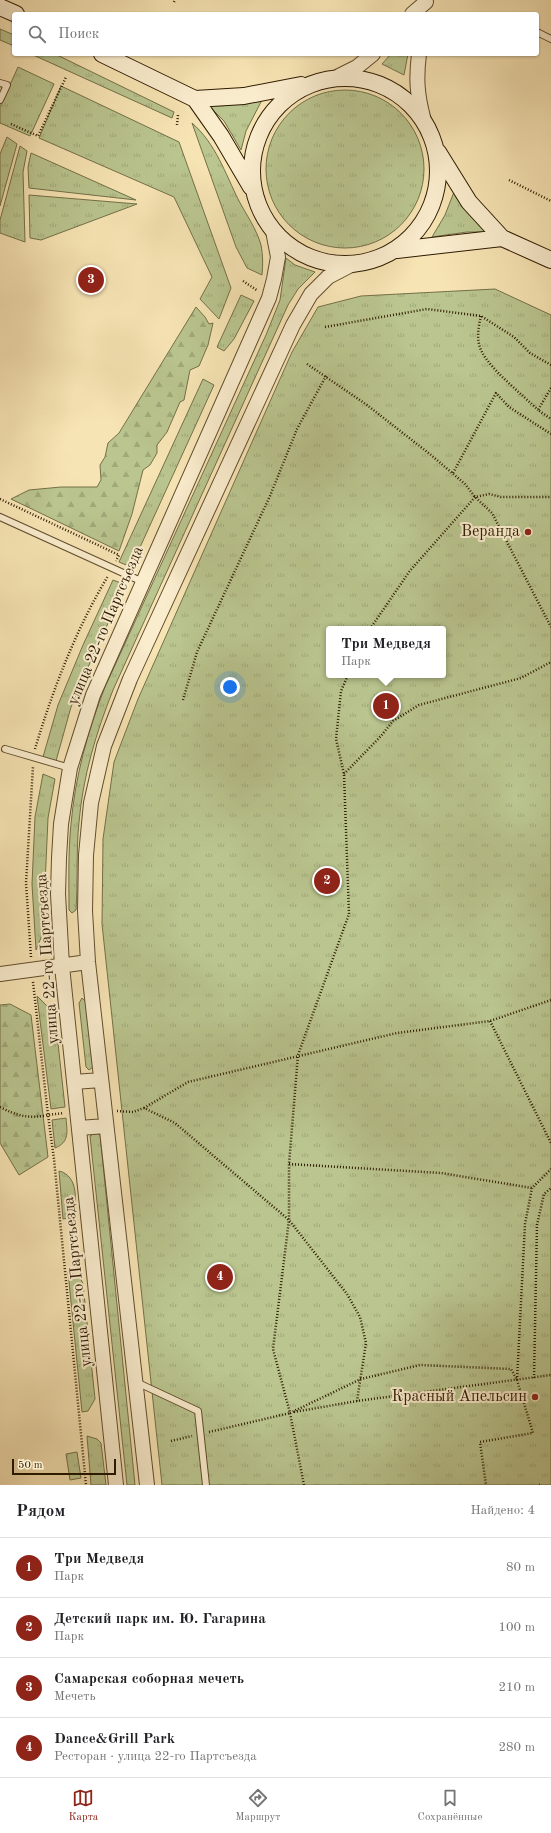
<!DOCTYPE html>
<html lang="ru">
<head>
<meta charset="utf-8">
<style>
  :root { --surface:#fff; --page:#f2f2f2; --text:#202124; --muted:#757577; --line:#e0e0e0; --accent:#8f2418 }
  body { margin:0; font-family:"Old Standard TT",serif; background:var(--page); color:var(--text) }
  .scale { position:absolute; left:12px; bottom:10px; width:104px; box-sizing:border-box; padding-left:4px; border:2px solid #2f1b00; border-top:0; font-size:11px; line-height:14px; white-space:nowrap; color:#2f1b00; -webkit-text-stroke:3px #faedce; paint-order:stroke }
  .you { position:absolute; left:230px; top:687px; width:14px; height:14px; margin:-10px; border:3px solid #fff; border-radius:50%; background:#1a73e8; box-shadow:0 0 0 6px #1a73e833 }
  .badge { display:grid; place-items:center; width:26px; height:26px; border-radius:50%; background:var(--accent); color:#fff; font-size:13px; font-weight:700 }
  .pin { position:absolute; translate:-50% -50%; border:2px solid #fff; box-shadow:0 1px 4px #0006 }
  .popup { position:absolute; left:326px; top:626px; width:120px; height:52px; box-sizing:border-box; display:grid; place-content:center; border-radius:4px; background:var(--surface); filter:drop-shadow(0 1px 3px #0005); font-size:13px; white-space:nowrap; color:var(--muted) }
  .popup b { font-size:15px; color:var(--text) }
  .popup::after { content:''; position:absolute; left:50%; top:100%; margin-left:-8px; border:8px solid transparent; border-top-color:var(--surface) }
  .list { margin:0; padding:0; list-style:none }
  h2 { display:flex; justify-content:space-between; align-items:center; height:52px; margin:0; padding:0 16px; font-size:17px }
  h2 small { font-size:13px; font-weight:400; color:var(--muted) }
  .list li { display:grid; grid-template-columns:26px 1fr auto; gap:12px; align-items:center; box-sizing:border-box; height:60px; padding:0 16px; border-top:1px solid var(--line) }
  .list b { display:block; font-size:15px; white-space:nowrap }
  .list p { margin:0; font-size:13px; white-space:nowrap; color:var(--muted) }
  .list em { font-size:13px; font-style:normal; color:var(--muted) }
  .icon { flex:none; width:22px; height:22px; fill:none; stroke:currentColor; stroke-width:2; stroke-linecap:round; stroke-linejoin:round }
  .map { position:relative; flex:none; width:551px; height:1485px; overflow:hidden }
  .search { position:absolute; background:var(--surface); box-shadow:0 1px 3px #0004; left:12px; right:12px; top:12px; height:44px; display:flex; align-items:center; gap:10px; box-sizing:border-box; padding:0 14px; border-radius:4px; color:var(--muted); font-size:15px }
  .sheet { height:292px; background:var(--surface) }
  nav { display:flex; justify-content:space-around; align-items:center; box-sizing:border-box; height:56px; border-top:1px solid var(--line); background:var(--surface); font-size:11px; color:var(--muted) }
  nav a { display:grid; justify-items:center; gap:2px }
  nav .on { color:var(--accent) }
  .map>svg:first-child { display:block }
</style>
</head>
<body>
<div class="map">
<svg width="551" height="1485" viewBox="0 0 551 1485">
  <defs>
    <pattern id="grass-tufts" width="24" height="20" patternUnits="userSpaceOnUse"><rect width="24" height="20" fill="#bac58f"/><path d="M3 7l-1-3M5 7V3M7 7l1-3M15 17l-1-3M17 17v-4M19 17l1-3" fill="none" stroke="#a0a97a"/></pattern>
    <pattern id="forest-firs" width="22" height="20" patternUnits="userSpaceOnUse"><rect width="22" height="20" fill="#bac58f"/><path d="M5 1l3.5 6h-7zM16 11l3.5 6h-7z" fill="#a0a97a"/></pattern>
  </defs>
  <rect width="100%" height="100%" fill="#f7e4b4"/>
  <filter id="stains"><feTurbulence type="fractalNoise" baseFrequency=".005" numOctaves="4"/><feColorMatrix values="0 0 0 0 .2 0 0 0 0 .09 0 0 0 0 .02 0 0 0 .5 -.17"/></filter>
  <radialGradient id="worn" r=".72"><stop offset=".6" stop-color="#630" stop-opacity="0"/><stop offset="1" stop-color="#630" stop-opacity=".3"/></radialGradient>
  <!-- grass -->
  <path fill="url(#grass-tufts)" stroke="#747048" fill-rule="evenodd" d="M0 29 14 35V46L0 40Z
    M31 54H55L174 112 172 118Z
    M391 54H408L404 75 382 64Z
    M18 67 54 84 30 136 0 123V107Z
    M61 86 179 142 231 288 219 319 200 299 212 277 174 197 39 138Z
    M266 169a79 79 0 1 1 158 0a79 79 0 1 1-158 0Z
    M262 100 246 131 241 150 224 121 207 104Z
    M192 123C216 144 225 173 239 201 246 214 257 230 261 245 263 255 263 265 262 275L247 268 236 247Z
    M7 137 17 144 0 206V154Z
    M20 146 27 151 23 172 25 242 0 233V220Z
    M31 153 136 200 29 188 28 167Z
    M454 192 490 232H467L432 237 445 215Z
    M29 195 137 204 41 240 30 238Z
    M286 258 295 265 315 272 298 289 288 305 113 690C96 733 83 776 79 822 76 851 78 881 76 910L72 913 69 910C69 882 68 853 71 824 75 777 88 730 105 687L266 335 280 300Z
    M495 289 551 315V1485H162L102 924 103 839 114 762 138 699 292 352 318 307 361 296ZM329 629H443V675H329Z
    M241 295 254 301 234 339 224 351 217 347Z
    M203 379 214 385 131 567 119 562Z
    M113 580 126 585 95 651 71 707 56 761 43 757 58 705 83 645Z
    M43 774 55 779 48 818 45 885 47 915 45 928 36 950 32 884 35 817Z
    M37 996 49 1008 56 1025 65 1107 51 1109Z
    M82 998 86 1002 93 1067 89 1070 86 1067 79 1003Z
    M66 1118C67 1131 70 1142 55 1148L52 1120Z
    M95 1132 100 1134 135 1485H127L90 1136Z
    M59 1171C78 1175 79 1204 69 1218L63 1219Z
    M68 1272 80 1277 83 1284 95 1399 88 1411 82 1412Z
    M87 1436 97 1439 101 1443 106 1485H91Z
    M77 1452 81 1478 70 1480 66 1454Z"/>
  <!-- forest -->
  <path fill="url(#forest-firs)" stroke="#747048" d="M196 307 205 317 209 324 213 323 208 345 199 366 190 370 184 400 180 402 167 432 157 445V453L150 465 143 470 132 514 119 551 11 499 29 490 61 487H97L101 480 100 465 105 457 108 443 119 433Z
    M10 1004 31 1015 48 1157 19 1175 0 1143V1005Z"/>
  <g fill="none" stroke-linecap="round" stroke-linejoin="round">
    <defs>
      <path id="service" d="M537 32 551 39
        M0 83 7 85 0 100
        M0 517 143 582
        M5 749 70 768
        M136 1382 198 1411 206 1485"/>
      <path id="tertiary" d="M412 14 426 2
        M419 54C416 78 417 94 423 117
        M339 76 357 67 373 54
        M0 974 88 962
        M74 1082 101 1080
        M79 1128 106 1126
        M116 1485 62 966 58 894 59 858 61 824 70 768 93 695 269 298 274 279 278 257 273 231
        M147 1485 88 962 85 911 86 855 91 803 104 746 130 679 293 325 311 294 328 277 353 264"/>
      <path id="secondary" d="M0 7 16 14
        M102 54 195 99 221 136 251 187
        M252 171a93 93 0 1 1 186 0a93 93 0 1 1-186 0Z
        M195 99 244 96 301 85
        M438 152 469 202 502 238 551 260
        M397 250 502 238"/>
    </defs>
    <!-- service casing -->
    <use href="#service" stroke="#614d2d" stroke-width="8"/>
    <!-- tertiary casing -->
    <use href="#tertiary" stroke="#614d2d" stroke-width="16"/>
    <!-- secondary casing -->
    <use href="#secondary" stroke="#2f1b00" stroke-width="18"/>
    <!-- path -->
    <path stroke="#2f1b00" stroke-width="2.5" stroke-dasharray="1 2" stroke-linecap="butt" d="M174 2 175 0
      M11 124 38 136 66 77
      M177 125 178 115
      M509 180 551 201
      M243 281 258 291
      M481 316C478 328 476 341 482 352 491 370 523 395 538 410
      M325 327 427 309 481 316 514 337 530 353 551 365
      M307 364 367 405 431 455 465 484 475 497 492 513 551 627
      M551 388 538 410 551 419
      M453 473 496 393 509 407 551 434
      M0 499 119 555 116 561
      M370 629 409 572 475 497 489 494 501 497H551
      M183 700 197 652 270 496 297 429 326 376
      M35 749C53 689 76 629 108 576
      M344 774 381 736 393 721 419 705 521 678 551 662
      M31 957 26 883 33 766
      M33 982 48 1115 64 1113
      M490 1021 551 1143
      M0 1107C17 1116 29 1119 48 1115L54 1159 86 1485
      M144 1108 188 1082 397 1033 490 1021 551 1000
      M117 1111 133 1112 144 1108 175 1123 289 1220 347 1294 360 1317 366 1343 357 1401
      M289 1164 441 1173 532 1188
      M534 1378 537 1225 544 1194 551 1188
      M517 1380 525 1224 532 1188 551 1169
      M294 1412 357 1401 551 1375
      M290 1413 361 1379 420 1365 511 1369 517 1380 533 1433 480 1442 486 1485
      M209 1432 290 1413
      M171 1441 192 1436
      M304 1485 290 1413 273 1349 289 1220V1164L298 1055 349 914 344 774 336 739 341 691 348 675
      M539 1485H542"/>
    <!-- service -->
    <use href="#service" stroke="#faedce" stroke-width="6"/>
    <!-- tertiary -->
    <use href="#tertiary" stroke="#faedce" stroke-width="14"/>
    <!-- secondary -->
    <use href="#secondary" stroke="#faedce" stroke-width="16"/>
  </g>
  <!-- markers -->
  <g fill="#8f2418" stroke="#faedce" stroke-width="1.5">
    <circle cx="528" cy="532" r="4"/>
    <circle cx="535" cy="1397" r="4"/>
  </g>
  <g text-anchor="middle" dominant-baseline="central" stroke-width="4" stroke-linejoin="round" paint-order="stroke">
    <!-- poi labels -->
    <g font-size="16" fill="#2f1b00" stroke="#faedce" text-anchor="end">
      <text x="520" y="532">Веранда</text>
      <text x="527" y="1397">Красный Апельсин</text>
    </g>
    <!-- street labels -->
    <g font-size="16" fill="#2f1b00" stroke="#faedce">
      <text transform="translate(106 626) rotate(-67)">улица 22-го Партсъезда</text>
      <text transform="translate(48 959) rotate(-94)">улица 22-го Партсъезда</text>
      <text transform="translate(78 1282) rotate(-96)">улица 22-го Партсъезда</text>
    </g>
  </g>
  <rect width="100%" height="100%" filter="url(#stains)"/>
  <rect width="100%" height="100%" fill="url(#worn)"/>
</svg>
<div class="scale">50 m</div>
<div class="you"></div>
<div class="pin badge" style="left:386px;top:706px">1</div>
<div class="popup"><b>Три Медведя</b>Парк</div>
<div class="pin badge" style="left:327px;top:881px">2</div>
<div class="pin badge" style="left:91px;top:280px">3</div>
<div class="pin badge" style="left:220px;top:1277px">4</div>
<div class="search"><svg class="icon" aria-label="search" viewBox="0 0 24 24"><circle cx="10" cy="10" r="6"/><path d="M15 15l6 6"/></svg>Поиск</div>
</div>
<section class="sheet">
<h2>Рядом<small>Найдено: 4</small></h2>
<ul class="list">
<li><span class="badge">1</span><div><b>Три Медведя</b><p>Парк</p></div><em>80 m</em></li>
<li><span class="badge">2</span><div><b>Детский парк им. Ю. Гагарина</b><p>Парк</p></div><em>100 m</em></li>
<li><span class="badge">3</span><div><b>Самарская соборная мечеть</b><p>Мечеть</p></div><em>210 m</em></li>
<li><span class="badge">4</span><div><b>Dance&amp;Grill Park</b><p>Ресторан · улица 22-го Партсъезда</p></div><em>280 m</em></li>
</ul>
</section>
<nav>
<a class="on"><svg class="icon" aria-label="map" viewBox="0 0 24 24"><path d="M3 6l6-2 6 2 6-2v14l-6 2-6-2-6 2zM9 4v14M15 6v14"/></svg>Карта</a>
<a><svg class="icon" aria-label="directions" viewBox="0 0 24 24"><path d="M12 3l9 9-9 9-9-9zM9 14v-3h6M13 9l2 2-2 2"/></svg>Маршрут</a>
<a><svg class="icon" aria-label="saved" viewBox="0 0 24 24"><path d="M7 4h10v16l-5-4-5 4z"/></svg>Сохранённые</a>
</nav>
</body>
</html>
